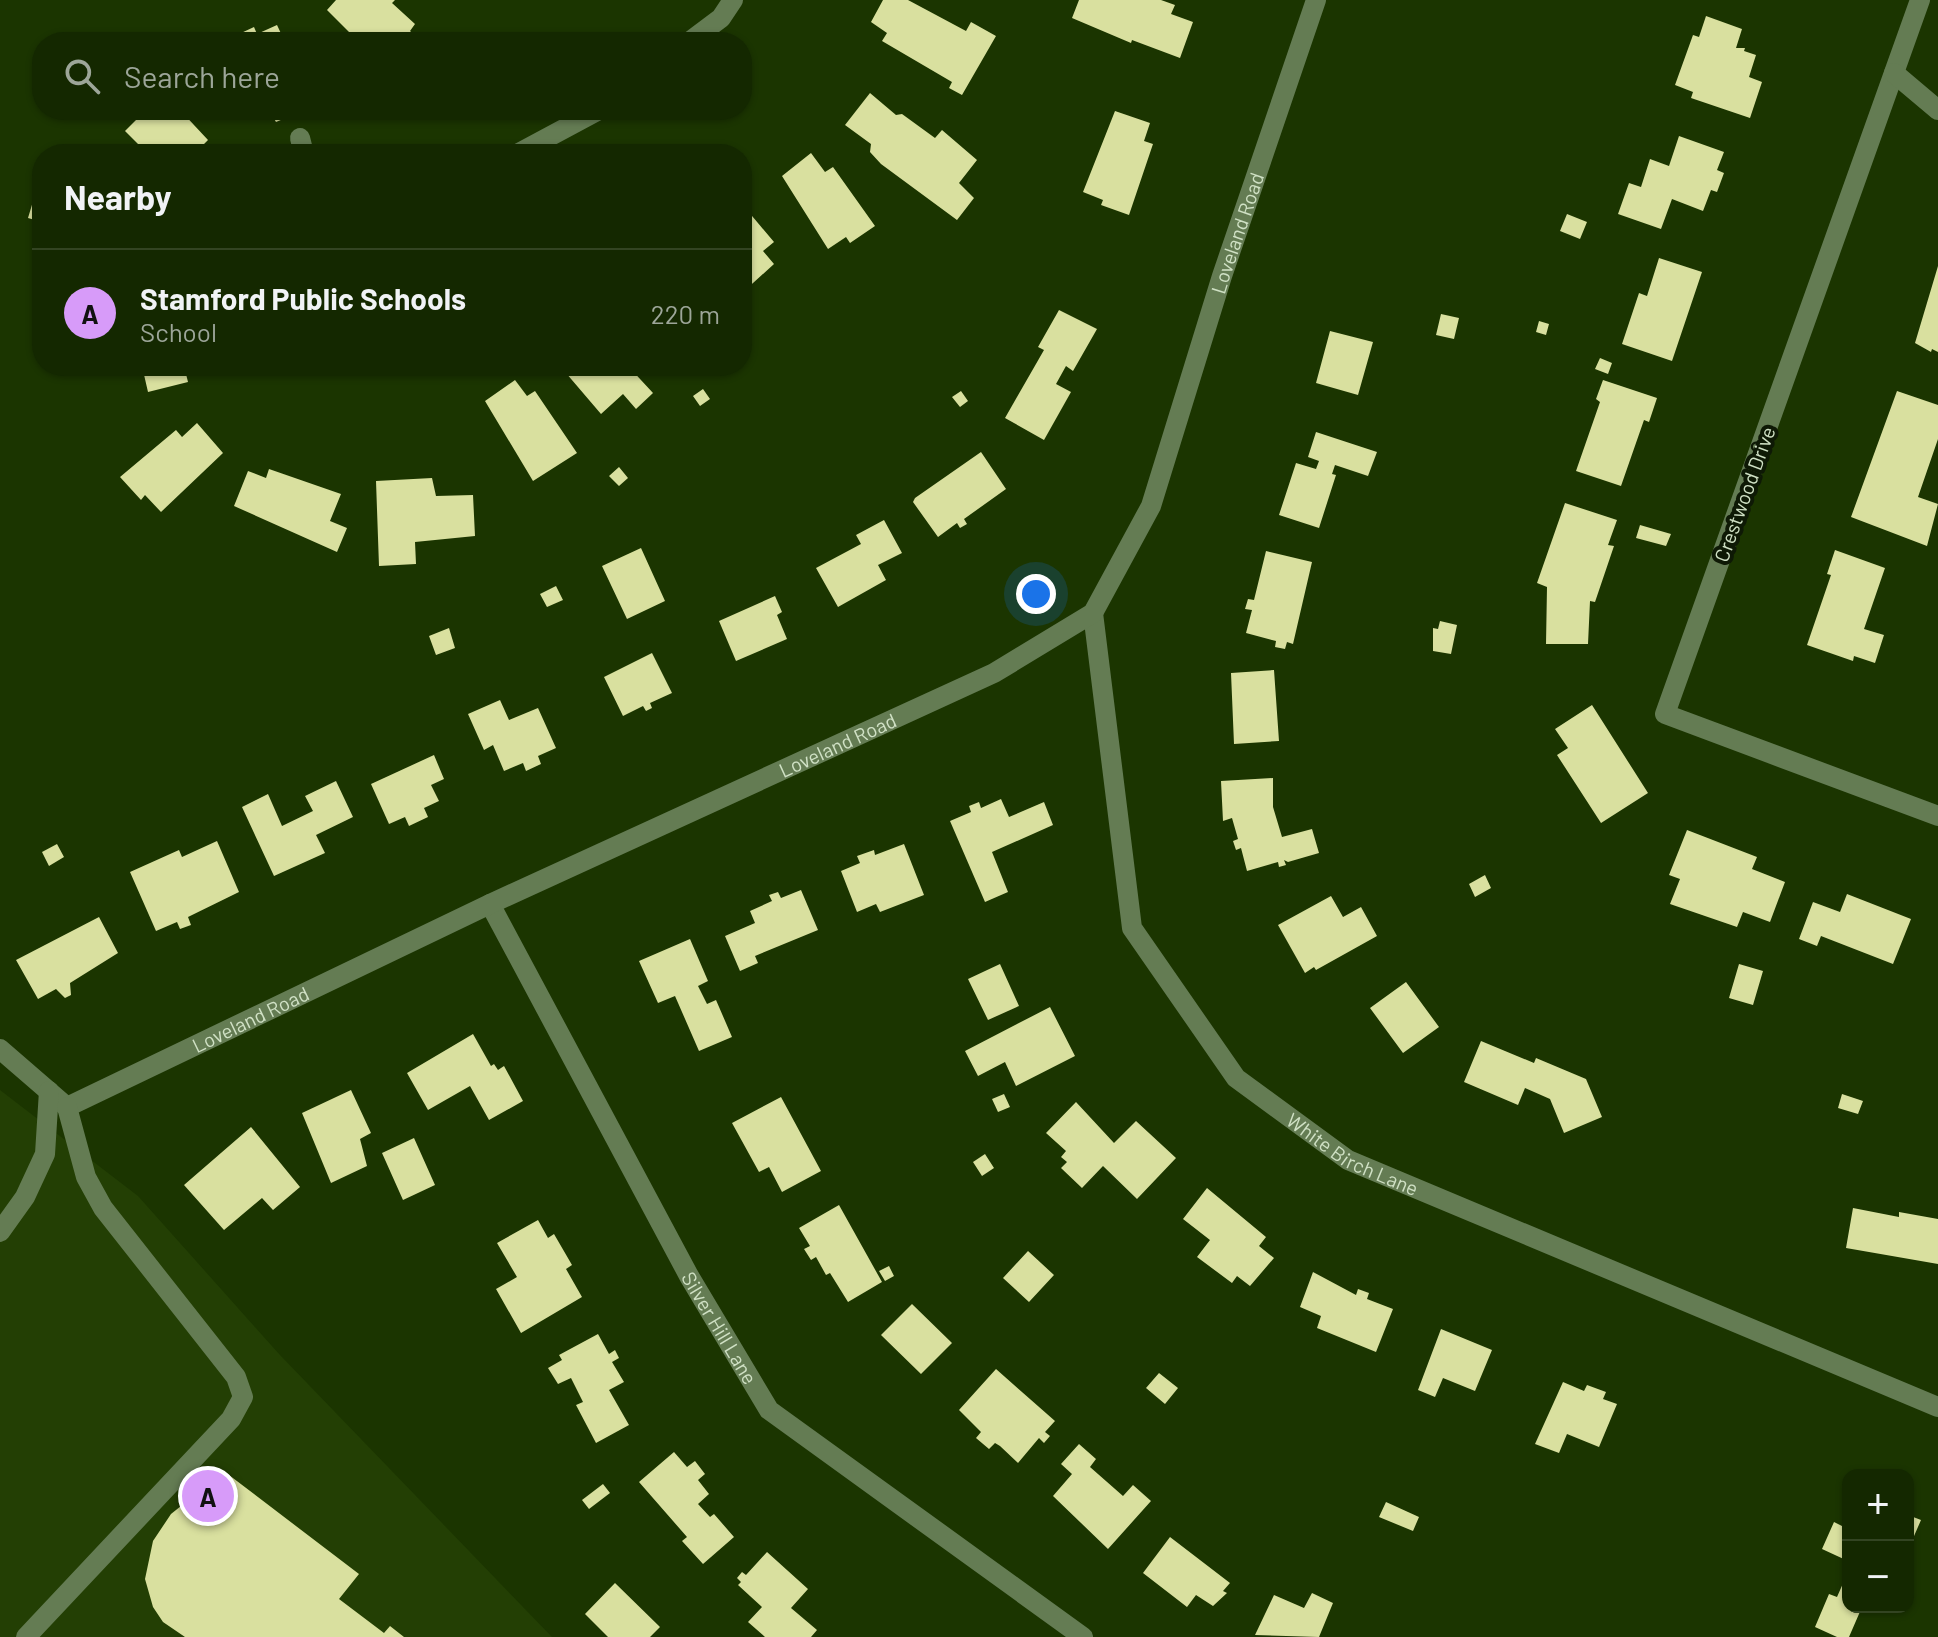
<!DOCTYPE html>
<html lang="en">
<head>
<meta charset="utf-8">
<style>
  :root { --surface:#142800; --page:#21340f; --text:#f1f3f6; --muted:#9da699; --line:#342; --accent:#d79bf9 }
  body { margin:0; font-family:Barlow,sans-serif; background:var(--page); color:var(--text) }
  .controls { position:absolute; right:24px; bottom:24px; display:grid; overflow:hidden; border-radius:16px; box-shadow:0 2px 6px #0004 }
  .controls button { width:72px; height:72px; display:grid; place-items:center; padding:0; border:0; border-bottom:2px solid var(--line); background:var(--surface); color:var(--text); font:40px sans-serif }
  .you { position:absolute; left:1036px; top:594px; width:28px; height:28px; margin:-20px; border:6px solid #fff; border-radius:50%; background:#1a73e8; box-shadow:0 0 0 12px #1a73e833 }
  .badge { display:grid; place-items:center; width:52px; height:52px; border-radius:50%; background:var(--accent); color:#111; font-size:26px; font-weight:700 }
  .pin { position:absolute; translate:-50% -50%; border:4px solid #fff; box-shadow:0 2px 8px #0006 }
  .list { margin:0; padding:0; list-style:none }
  h2 { display:flex; justify-content:space-between; align-items:center; height:104px; margin:0; padding:0 32px; font-size:34px }
  h2 small { font-size:26px; font-weight:400; color:var(--muted) }
  .list li { display:grid; grid-template-columns:52px 1fr auto; gap:24px; align-items:center; box-sizing:border-box; height:128px; padding:0 32px; border-top:2px solid var(--line) }
  .list b { display:block; font-size:30px; white-space:nowrap }
  .list p { margin:0; font-size:26px; white-space:nowrap; color:var(--muted) }
  .list em { font-size:26px; font-style:normal; color:var(--muted) }
  .icon { flex:none; width:44px; height:44px; fill:none; stroke:currentColor; stroke-width:2; stroke-linecap:round; stroke-linejoin:round }
  .map { position:relative; flex:none; width:1938px; height:1637px; overflow:hidden }
  .search { position:absolute; background:var(--surface); box-shadow:0 2px 6px #0004; left:32px; top:32px; width:720px; height:88px; display:flex; align-items:center; gap:20px; box-sizing:border-box; padding:0 28px; border-radius:32px; color:var(--muted); font-size:30px }
  .panel { position:absolute; background:var(--surface); box-shadow:0 2px 6px #0004; left:32px; top:144px; width:720px; height:232px; border-radius:32px }
  .map>svg:first-child { display:block }
</style>
</head>
<body>
<div class="map">
<svg width="1938" height="1637" viewBox="0 0 1938 1637">
  <rect width="100%" height="100%" fill="#1b3500"/>
  <!-- built -->
  <path fill="#233f04" d="M0 1090 138 1196 280 1355 552 1637H0Z"/>
  <!-- building -->
  <path fill="#d9e09f" d="M336 0H395L392 3 415 24 410 31 422 42 358 41 327 10Z
    M883 0H908L966 31 971 22 996 36 962 95 949 88 952 82 882 41 887 33 871 22Z
    M1079 0H1161L1175 5 1171 14 1193 22 1180 58 1132 40 1131 43 1072 18Z
    M1706 16 1742 29 1736 48H1745L1744 51 1756 55 1749 77 1762 82 1750 118 1691 98 1693 92 1675 85 1693 35 1699 37Z
    M277 25 285 42 226 40 254 27 257 34Z
    M870 93 896 115 902 114 935 138 942 130 977 160 959 183 974 198 957 220 881 164 870 152 871 144 845 125Z
    M136 110H180L208 140 201 147 207 154H148L125 131 141 115Z
    M269 110H305L276 122Z
    M1115 111 1150 123 1144 141 1153 144 1129 215 1101 205 1103 200 1083 192Z
    M1679 136 1724 152 1717 170 1724 173 1717 192 1711 190 1703 211 1672 199 1661 229 1618 214 1629 183 1641 187 1650 159 1669 166Z
    M811 153 825 172 833 167 875 226 850 243 846 237 828 249 782 176Z
    M34 198 42 200V222L28 218Z
    M742 204 774 242 763 251 774 264 742 293Z
    M1567 214 1587 222 1580 239 1560 231Z
    M1659 258 1702 272 1672 361 1622 344 1639 293 1647 296Z
    M1938 266V352L1932 349 1931 352 1915 343Z
    M1059 310 1097 329 1073 371 1066 366 1056 384 1071 392 1044 440 1005 418 1044 350 1038 347Z
    M1441 314 1459 318 1454 339 1436 335Z
    M1539 321 1549 324 1546 335 1536 332Z
    M1330 331 1373 342 1358 395 1316 383Z
    M1600 358 1612 363 1608 374 1595 369Z
    M142 366H184L188 382 148 392Z
    M560 366H628L653 393 636 409 623 394 601 414Z
    M515 380 527 396 535 391 577 453 533 481 485 401Z
    M1603 380 1657 398 1649 422 1644 420 1621 486 1576 471 1600 402 1596 399Z
    M703 389 710 399 700 406 693 396Z
    M961 391 968 401 960 407 952 397Z
    M1897 391 1938 405V439L1918 497 1938 504 1927 546 1851 517Z
    M197 423 223 453 161 512 145 495 141 500 120 477 176 430 182 437Z
    M1316 432 1377 452 1368 476 1335 465 1332 474 1336 475 1319 528 1279 515 1296 463 1316 469 1319 461 1308 457Z
    M981 452 1006 489 964 519 967 524 960 528 957 523 938 537 913 502 915 498Z
    M619 467 628 478 619 486 609 476Z
    M269 469 341 494 330 521 347 528 337 552 234 506 248 471 266 478Z
    M432 478 436 496 473 495 475 536 415 542 416 564 379 566 376 481Z
    M1565 503 1617 520 1608 545 1614 546 1595 602 1590 601 1588 644H1546L1547 587 1537 583Z
    M884 520 902 553 878 565 886 580 838 607 816 568 861 544 856 535Z
    M1640 525 1671 534 1666 546 1636 538Z
    M641 548 665 601 627 619 602 566Z
    M1835 550 1885 568 1864 629 1884 635 1875 663 1854 656 1853 661 1807 645 1831 575 1827 574Z
    M1266 551 1312 562 1293 644 1287 642 1285 649 1275 647 1276 641 1246 633 1252 610 1245 609 1248 599 1254 600Z
    M556 586 563 600 547 607 540 594Z
    M775 596 782 612 777 615 787 639 736 661 719 621Z
    M1440 621 1457 625 1451 654 1433 651V628L1438 629Z
    M449 628 455 648 436 655 429 636Z
    M652 653 672 693 650 703 652 708 646 711 643 706 623 716 604 677Z
    M1274 670 1279 741 1234 744 1231 673Z
    M500 700 509 720 538 708 556 748 538 756 541 764 526 771 523 763 504 771 493 745 484 750 468 714Z
    M1592 705 1648 793 1601 823 1557 755 1568 748 1555 729Z
    M434 755 444 779 431 785 439 801 424 808 428 817 409 826 405 817 389 824 371 784Z
    M1273 778V807L1282 837 1312 829 1319 853 1288 862 1284 860 1286 865 1279 867 1278 862 1247 871 1241 848 1236 850 1233 841 1238 839 1232 818 1223 821 1221 781Z
    M336 781 353 817 316 835 325 853 274 876 242 807 268 794 282 826 313 811 305 796Z
    M1001 799 1009 817 1044 802 1053 825 992 852 1008 892 985 902 950 821 971 812 969 806 979 802 981 808Z
    M1687 830 1757 857 1752 869 1785 882 1770 922 1743 912 1737 927 1670 904 1680 879 1669 875Z
    M217 841 239 892 188 917 191 925 180 929 177 922 156 931 130 872 179 850 182 857Z
    M57 844 64 857 49 866 42 852Z
    M904 844 924 895 880 912 876 904 857 912 841 871 860 863 857 856 874 850 875 855Z
    M1485 875 1491 888 1475 897 1469 884Z
    M801 890 818 930 755 956 758 963 740 971 725 936 755 923 750 911 772 901 769 895 778 892 781 898Z
    M1847 894 1911 919 1893 964 1821 936 1817 946 1799 939 1813 902 1840 912Z
    M1331 896 1343 917 1361 907 1377 936 1316 970 1314 967 1305 973 1278 925Z
    M99 917 118 953 70 983 71 995 65 998 56 989 38 999 16 960Z
    M690 939 708 981 698 986 707 1004 716 1000 732 1037 699 1051 675 996 658 1003 639 961Z
    M1000 964 1019 1006 988 1020 968 979Z
    M1739 964 1763 971 1753 1005 1729 998Z
    M1406 982 1439 1027 1403 1053 1370 1008Z
    M1050 1007 1075 1056 1016 1086 1005 1062 978 1076 965 1051Z
    M473 1034 491 1066 494 1064 498 1070 504 1066 523 1101 489 1120 470 1086 428 1110 407 1073Z
    M1481 1041 1534 1063 1536 1058 1586 1079 1602 1117 1564 1133 1550 1099 1525 1088 1518 1105 1464 1082Z
    M351 1090 371 1133 360 1139 367 1166 331 1183 302 1113Z
    M1004 1094 1010 1107 998 1112 992 1099Z
    M1842 1094 1863 1101 1858 1114 1838 1108Z
    M781 1097 821 1171 782 1192 769 1167 759 1172 732 1123Z
    M1076 1102 1114 1143 1136 1121 1176 1158 1137 1199 1103 1166 1082 1188 1061 1168 1067 1162 1061 1157 1066 1151 1046 1133Z
    M251 1127 300 1187 273 1210 262 1198 224 1230 184 1185Z
    M414 1138 435 1185 403 1200 382 1153Z
    M985 1154 994 1168 982 1176 973 1162Z
    M1207 1188 1266 1237 1259 1246 1274 1258 1250 1286 1237 1276 1232 1283 1197 1257 1210 1240 1183 1219Z
    M839 1205 882 1282 848 1302 830 1273 826 1275 816 1257 811 1260 804 1249 810 1246 799 1228Z
    M1853 1208 1899 1217V1212L1938 1219V1264L1846 1248Z
    M538 1220 548 1238 554 1234 572 1265 566 1269 582 1297 521 1333 496 1289 517 1277 497 1243Z
    M1028 1251 1054 1275 1029 1302 1003 1278Z
    M889 1266 894 1276 885 1281 879 1271Z
    M1313 1272 1356 1295 1358 1289 1369 1293 1367 1299 1393 1309 1376 1352 1317 1328 1321 1316 1300 1307Z
    M912 1304 952 1343 921 1374 881 1335Z
    M1441 1329 1492 1350 1475 1391 1443 1378 1435 1397 1418 1390Z
    M598 1334 609 1354 615 1350 619 1358 612 1362 624 1382 609 1390 629 1425 596 1443 576 1405 583 1402 571 1378 558 1384 548 1368 562 1360 559 1355Z
    M996 1369 1055 1421 1045 1432 1050 1436 1044 1443 1039 1438 1018 1463 1000 1446 995 1443 989 1449 976 1438 981 1432 959 1410Z
    M1159 1373 1178 1388 1165 1404 1146 1388Z
    M1563 1382 1584 1391 1587 1385 1606 1392 1603 1399 1617 1404 1599 1447 1567 1434 1559 1453 1535 1444Z
    M1079 1444 1096 1459 1090 1467 1123 1496 1133 1485 1151 1501 1108 1549 1053 1496 1072 1474 1061 1464Z
    M674 1452 687 1467 695 1461 705 1474 698 1480 709 1494 698 1504 710 1517 714 1514 734 1537 703 1564 682 1541 687 1537 639 1482Z
    M225 1472 359 1574 339 1599 384 1633 390 1626 404 1637H185L163 1622 153 1607 145 1579 153 1541 171 1514 191 1498 200 1505Z
    M603 1484 610 1493 589 1509 582 1500Z
    M1386 1502 1419 1517 1413 1531 1379 1517Z
    M1908 1515 1921 1520 1911 1543 1908 1541Z
    M1834 1522 1848 1529V1561L1822 1549Z
    M1170 1537 1230 1583 1223 1591 1227 1593 1213 1606 1196 1595 1187 1607 1143 1573Z
    M767 1552 808 1589 791 1608 817 1630 811 1637H765L748 1622 762 1607 738 1585 741 1582 737 1578 742 1572 746 1575Z
    M1848 1572V1607H1862L1849 1637H1837L1815 1627 1829 1594 1837 1597Z
    M615 1583 660 1627 650 1637H608L585 1614Z
    M1312 1593 1333 1603 1319 1637 1255 1635 1274 1595 1304 1608Z"/>
  <g fill="none" stroke-linecap="round" stroke-linejoin="round">
    <!-- minor -->
    <g stroke="#647c53" stroke-width="20">
      <path d="M1920 0 1665 714 1938 816"/>
      <path d="M689 42 721 18 733 0"/>
      <path d="M1894 73 1938 110"/>
      <path d="M300 138 304 154"/>
      <path d="M517 154 599 110"/>
      <path id="s1" d="M1093 613 1132 928 1236 1078 1348 1160 1938 1407"/>
      <path id="s2" d="M490 904 689 1276 769 1410 1083 1637"/>
      <path id="s3" d="M0 1049 67 1107 490 904 994 673 1093 613 1151 506 1222 276 1316 0"/>
      <path d="M0 1232 25 1197 45 1154 49 1091"/>
      <path d="M26 1637 231 1419 243 1397 236 1377 103 1208 86 1177 67 1107"/>
    </g>
  </g>
  <g text-anchor="middle" dominant-baseline="central" stroke-width="8" stroke-linejoin="round" paint-order="stroke">
    <!-- street labels -->
    <g font-size="20" fill="#d0e1c5" stroke="#0e1905">
      <text stroke="none"><textPath href="#s3" startOffset="1636">Loveland Road</textPath></text>
      <text transform="translate(1744 494) rotate(-70)">Crestwood Drive</text>
      <text stroke="none"><textPath href="#s3" startOffset="940">Loveland Road</textPath></text>
      <text stroke="none"><textPath href="#s3" startOffset="292">Loveland Road</textPath></text>
      <text stroke="none"><textPath href="#s1" startOffset="640">White Birch Lane</textPath></text>
      <text stroke="none"><textPath href="#s2" startOffset="482">Silver Hill Lane</textPath></text>
    </g>
  </g>
</svg>
<div class="controls">
<button>+</button>
<button>−</button>
</div>
<div class="you"></div>
<div class="pin badge" style="left:208px;top:1496px">A</div>
<div class="search"><svg class="icon" aria-label="search" viewBox="0 0 24 24"><circle cx="10" cy="10" r="6"/><path d="M15 15l6 6"/></svg>Search here</div>
<section class="panel">
<h2>Nearby<small></small></h2>
<ul class="list">
<li><span class="badge">A</span><div><b>Stamford Public Schools</b><p>School</p></div><em>220 m</em></li>
</ul>
</section>
</div>
</body>
</html>
